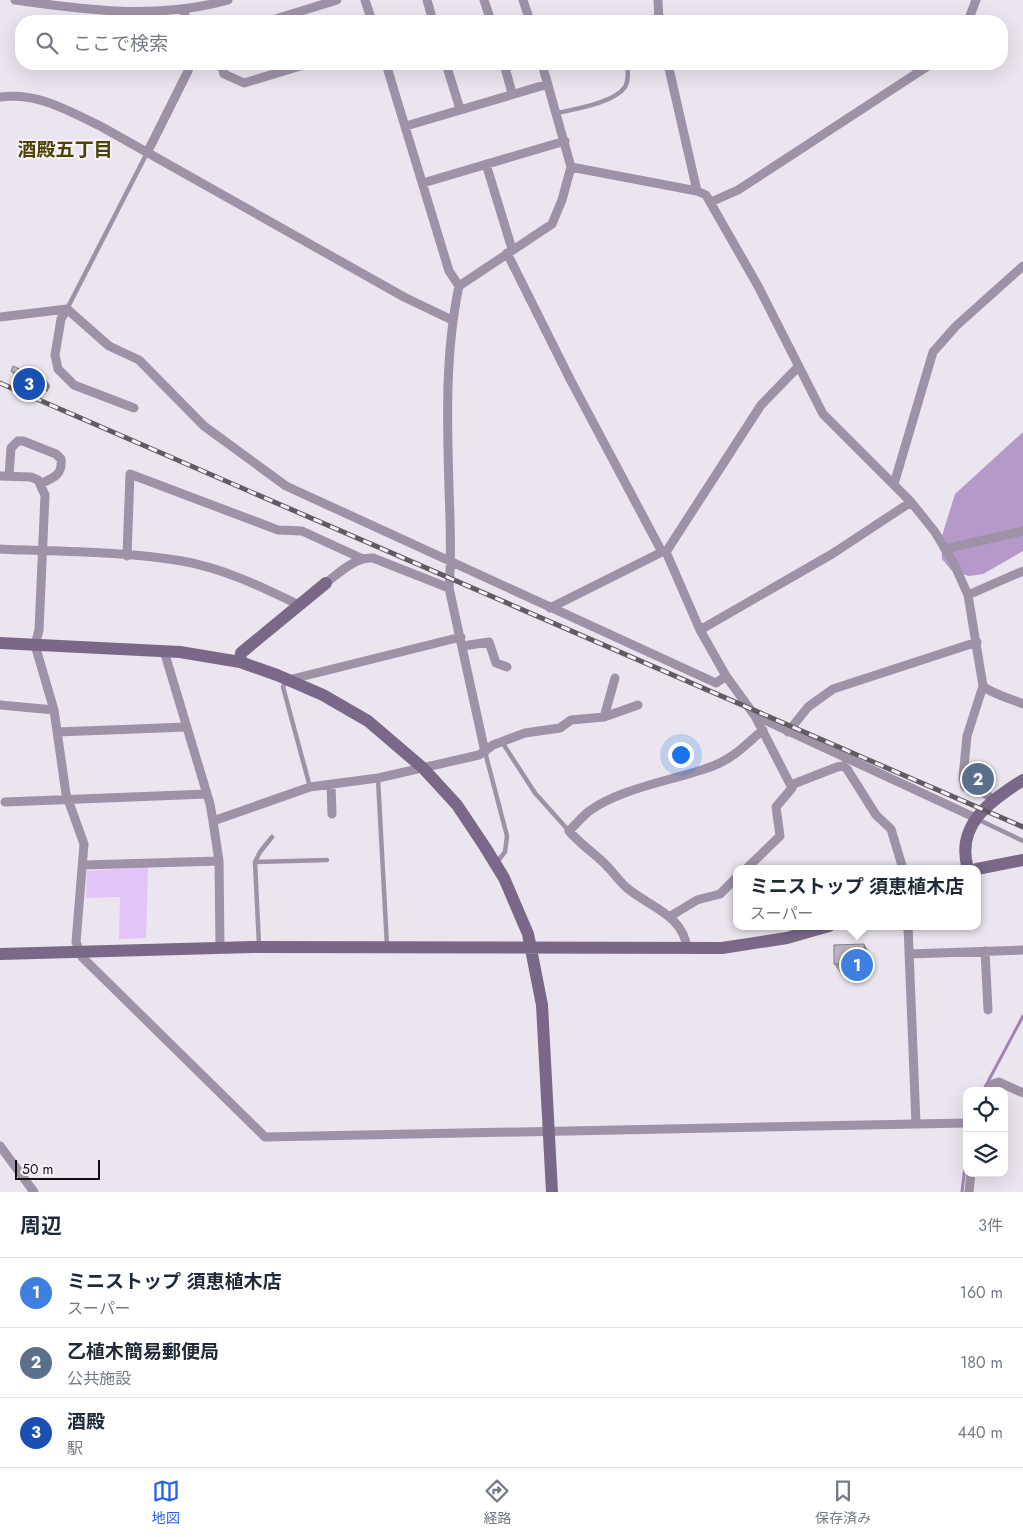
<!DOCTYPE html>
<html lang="ja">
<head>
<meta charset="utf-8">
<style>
  :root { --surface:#fff; --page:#f6f6f7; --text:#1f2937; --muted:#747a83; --line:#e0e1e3; --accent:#2563eb }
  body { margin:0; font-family:Jost,"Noto Sans JP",sans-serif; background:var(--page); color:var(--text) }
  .controls { position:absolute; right:15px; bottom:15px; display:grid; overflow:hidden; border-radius:10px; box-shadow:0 5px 20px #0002 }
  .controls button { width:45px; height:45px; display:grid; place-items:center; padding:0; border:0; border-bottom:1px solid var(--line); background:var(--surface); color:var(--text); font:25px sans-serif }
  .scale { position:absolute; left:15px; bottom:12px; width:85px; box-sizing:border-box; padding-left:5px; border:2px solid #100f12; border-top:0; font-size:14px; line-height:18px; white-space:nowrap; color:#100f12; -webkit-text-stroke:4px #f7f2fc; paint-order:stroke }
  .you { position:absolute; left:680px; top:754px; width:18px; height:18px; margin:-12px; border:4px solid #fff; border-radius:50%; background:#1a73e8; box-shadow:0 0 0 8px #1a73e833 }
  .badge { display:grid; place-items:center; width:32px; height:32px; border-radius:50%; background:var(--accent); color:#fff; font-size:16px; font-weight:700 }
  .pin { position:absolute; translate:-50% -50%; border:2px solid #fff; box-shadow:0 1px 5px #0006 }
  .popup { position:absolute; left:733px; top:865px; width:248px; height:65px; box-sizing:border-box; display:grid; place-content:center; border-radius:10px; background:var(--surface); filter:drop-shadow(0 1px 4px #0005); font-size:16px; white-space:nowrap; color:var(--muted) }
  .popup b { font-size:19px; color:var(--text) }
  .popup::after { content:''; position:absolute; left:50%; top:100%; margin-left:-10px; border:10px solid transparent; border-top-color:var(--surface) }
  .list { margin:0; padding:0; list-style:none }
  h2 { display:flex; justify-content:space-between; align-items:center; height:65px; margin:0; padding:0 20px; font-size:21px }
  h2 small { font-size:16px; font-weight:400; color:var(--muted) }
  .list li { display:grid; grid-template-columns:32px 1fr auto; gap:15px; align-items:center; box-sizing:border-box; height:70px; padding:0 20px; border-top:1px solid var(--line) }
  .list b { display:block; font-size:19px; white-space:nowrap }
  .list p { margin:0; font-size:16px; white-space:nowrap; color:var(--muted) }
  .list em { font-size:16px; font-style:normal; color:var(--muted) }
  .icon { flex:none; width:28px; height:28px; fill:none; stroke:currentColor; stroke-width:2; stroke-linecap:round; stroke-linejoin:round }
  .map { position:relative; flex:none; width:1023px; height:1192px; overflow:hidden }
  .search { position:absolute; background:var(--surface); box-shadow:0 5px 20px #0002; left:15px; right:15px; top:15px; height:55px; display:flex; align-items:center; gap:12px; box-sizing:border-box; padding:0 18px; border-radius:20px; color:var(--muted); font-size:19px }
  .sheet { height:275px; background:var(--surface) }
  nav { display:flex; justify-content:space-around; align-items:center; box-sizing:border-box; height:70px; border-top:1px solid var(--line); background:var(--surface); font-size:14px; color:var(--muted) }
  nav a { display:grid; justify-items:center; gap:2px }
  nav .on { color:var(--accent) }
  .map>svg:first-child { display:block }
</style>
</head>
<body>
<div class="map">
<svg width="1023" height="1192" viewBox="0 0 1023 1192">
  <rect width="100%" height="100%" fill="#eae5ee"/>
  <!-- green -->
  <path fill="#e1c4f8" d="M148 867 146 938 119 939 120 897 86 898 87 871Z"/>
  <!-- forest -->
  <path fill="#b599cb" d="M1023 432V551L983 574 969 576 952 571 942 559 941 539 955 494Z"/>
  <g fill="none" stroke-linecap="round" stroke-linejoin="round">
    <!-- stream -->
    <path stroke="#9f83b4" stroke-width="3" d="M983 1091 1023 1016
      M962 1192 967 1150"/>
    <!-- lane -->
    <path stroke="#9e92a7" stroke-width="4.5" d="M557 113C575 109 614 103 625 87 629 80 628 71 627 64
      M67 309 147 153
      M287 681 283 687 310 787
      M502 742 535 793 569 831
      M485 752 507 836 505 852 497 862
      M378 779 387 946
      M977 819 1023 841
      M255 862 327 860
      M259 945 255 862 260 852 272 837"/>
    <!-- street -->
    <path stroke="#9e92a7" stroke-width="9" d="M15 0C86 10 157 20 228 0
      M365 0 372 21
      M427 0 433 21
      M484 0 491 21
      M523 0 530 21
      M658 0 659 21
      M184 9 186 21
      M269 21 337 0
      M968 21 976 0
      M221 64 224 74 244 83 307 64
      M386 64 449 271 459 286
      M446 64 460 109
      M504 64 512 93
      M668 64 697 191
      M0 97C38 92 69 111 102 127L404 297 452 320
      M406 126 548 84
      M147 153 188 71 190 64
      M486 164 512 249
      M571 167 697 191 706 195 758 286 823 414 911 502 935 532 954 564 968 595 983 686C990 693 1012 699 1023 704
      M423 183 565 141
      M711 202 738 190 931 64
      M507 253 571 381 662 552H666L700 630 726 676 755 716 792 788 776 807 780 836 746 869
      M67 309 61 319 55 355 58 369 74 385 134 408
      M0 317 67 309 109 346 139 360 204 426 286 486 716 683 726 676
      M0 476 31 477 38 480 45 495 39 630 35 645 54 710 66 794 84 844 76 942 82 957 265 1137 967 1123
      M9 476 11 448 18 441H23L56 454 61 459C63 475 53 478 40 484
      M894 484 933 352 956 326 1023 266
      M0 549C60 552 123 551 182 561 223 568 262 587 299 605
      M945 549 1023 531
      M666 552 761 405 798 367
      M127 556 130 474 278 530 302 531 363 559
      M326 583C339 573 355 557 373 558L449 588
      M968 595 1023 571
      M550 608 662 552
      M700 630 832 554 911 502
      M463 646 489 642 496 663 507 667
      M164 651 210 804 213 821
      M288 680 461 637
      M983 686 967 736 963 777 965 787 986 794 994 801
      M0 705 54 710
      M756 716 976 818
      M604 717 615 678
      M57 732 187 727
      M788 732 808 707 833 689 977 642
      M485 752 449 588C452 555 450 522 449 488 447 422 445 352 459 286L552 224 562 200 571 167 542 64
      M331 784 332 814
      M791 785 837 767 843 766 847 769 876 815 891 829 903 869
      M5 802 207 794
      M219 861 220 947
      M84 865 219 861 213 821 310 787 378 778 479 755 493 745 525 733 560 728 571 720 604 717 638 705
      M669 917 697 900 720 894 737 877
      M908 926 916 1124
      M687 949C684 915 648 906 627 888 619 881 613 872 606 865 594 853 580 844 569 831 575 825 581 818 588 812 619 788 676 780 713 766 734 758 746 744 763 730
      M985 951 988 1010
      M909 954 1023 950
      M989 1091 993 1084 999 1082 1023 1093
      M0 1146 34 1192
      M969 1192 971 1173"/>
    <!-- secondary -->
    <path stroke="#7a6888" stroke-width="12" d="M0 643 180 652 240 662 277 675 323 695 368 721 423 768 457 805 485 847 504 878 528 934 542 1005 552 1192
      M240 662 241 653 326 583
      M968 869C955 825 990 801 1023 780
      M977 869 1023 860
      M0 954 253 947 722 948 787 938 829 926"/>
    <defs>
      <path id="rail" d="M0 383 1023 827"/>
    </defs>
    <!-- rail casing -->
    <use href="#rail" stroke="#5f5c61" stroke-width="5"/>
    <!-- rail -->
    <use href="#rail" stroke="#f7f2fc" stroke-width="3" stroke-dasharray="9" stroke-linecap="butt"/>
  </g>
  <!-- wall -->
  <path fill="#9f9ba3" d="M11 371 28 373 41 371 50 386 47 392 16 378Z
    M871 955 872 975H842L834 964Z"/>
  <!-- shaded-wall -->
  <path fill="#827e84" d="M41 371 50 386 47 392 42 385 38 376Z
    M864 944 871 955 872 975 864 964Z"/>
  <!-- building -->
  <path fill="#b9b4bd" stroke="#827e84" d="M13 366 28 373 31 367 41 371 38 376 45 379 42 385 11 371Z
    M864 944V964H834V945Z"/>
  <g text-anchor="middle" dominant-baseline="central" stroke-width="4" stroke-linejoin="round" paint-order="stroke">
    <!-- neighbourhood labels -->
    <g font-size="19" font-weight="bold" fill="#4d4300" stroke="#f7f2fc">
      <text x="65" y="149">酒殿五丁目</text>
    </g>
  </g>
</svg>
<div class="controls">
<button><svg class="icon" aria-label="locate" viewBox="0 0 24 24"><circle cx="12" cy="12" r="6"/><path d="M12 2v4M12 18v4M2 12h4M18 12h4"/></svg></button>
<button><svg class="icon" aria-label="layers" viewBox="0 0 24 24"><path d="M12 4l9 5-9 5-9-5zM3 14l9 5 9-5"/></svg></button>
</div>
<div class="scale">50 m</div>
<div class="you"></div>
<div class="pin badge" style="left:857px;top:965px;background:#3f7fe0">1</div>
<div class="popup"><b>ミニストップ 須恵植木店</b>スーパー</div>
<div class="pin badge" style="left:978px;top:779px;background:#5c6f8a">2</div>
<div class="pin badge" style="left:29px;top:384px;background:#1a4fb4">3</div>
<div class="search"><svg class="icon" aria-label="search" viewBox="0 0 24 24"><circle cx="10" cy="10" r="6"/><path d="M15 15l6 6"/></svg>ここで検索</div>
</div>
<section class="sheet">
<h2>周辺<small>3件</small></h2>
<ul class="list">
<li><span class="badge" style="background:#3f7fe0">1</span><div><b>ミニストップ 須恵植木店</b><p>スーパー</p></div><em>160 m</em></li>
<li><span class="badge" style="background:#5c6f8a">2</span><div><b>乙植木簡易郵便局</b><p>公共施設</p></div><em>180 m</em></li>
<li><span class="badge" style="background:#1a4fb4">3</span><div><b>酒殿</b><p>駅</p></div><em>440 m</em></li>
</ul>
</section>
<nav>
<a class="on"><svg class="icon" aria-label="map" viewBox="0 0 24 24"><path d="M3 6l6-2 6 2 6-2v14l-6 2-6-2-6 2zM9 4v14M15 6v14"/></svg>地図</a>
<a><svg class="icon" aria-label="directions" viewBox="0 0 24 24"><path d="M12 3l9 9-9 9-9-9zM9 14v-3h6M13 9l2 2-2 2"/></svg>経路</a>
<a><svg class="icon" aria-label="saved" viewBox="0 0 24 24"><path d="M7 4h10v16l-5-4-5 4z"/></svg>保存済み</a>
</nav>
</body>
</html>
